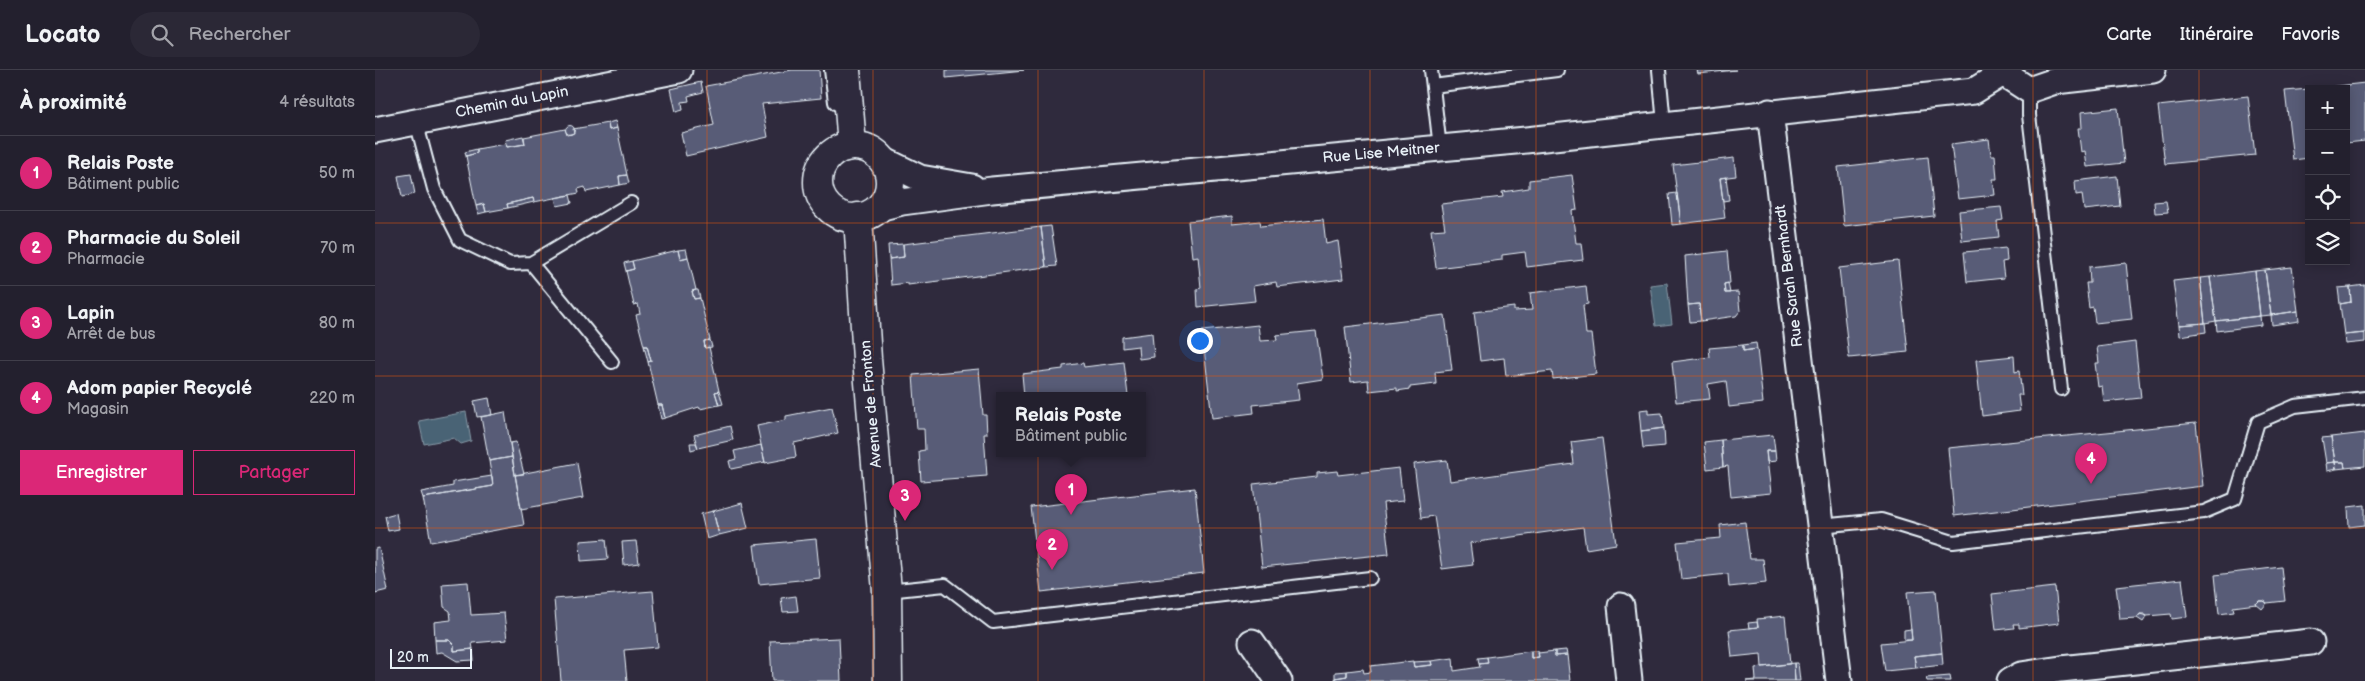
<!DOCTYPE html>
<html lang="fr">
<head>
<meta charset="utf-8">
<style>
  :root { --surface:#23202e; --page:#2b2836; --text:#f1f3f6; --muted:#a3a3aa; --line:#403e4a; --accent:#db2777 }
  body { margin:0; font-family:"Balsamiq Sans",sans-serif; background:var(--page); color:var(--text) }
  .controls { position:absolute; right:15px; top:15px; display:grid; overflow:hidden; border-radius:0px; box-shadow:0 2px 12px #0003 }
  .controls button { width:45px; height:45px; display:grid; place-items:center; padding:0; border:0; border-bottom:1px solid var(--line); background:var(--surface); color:var(--text); font:25px sans-serif }
  .scale { position:absolute; left:15px; bottom:12px; width:82px; box-sizing:border-box; padding-left:5px; border:2px solid #e8f1f8; border-top:0; font-size:14px; line-height:18px; white-space:nowrap; color:#e8f1f8; -webkit-text-stroke:4px #2f2a3d; paint-order:stroke }
  .you { position:absolute; left:824px; top:270px; width:18px; height:18px; margin:-12px; border:4px solid #fff; border-radius:50%; background:#1a73e8; box-shadow:0 0 0 8px #1a73e833 }
  .badge { display:grid; place-items:center; width:32px; height:32px; border-radius:50%; background:var(--accent); color:#fff; font-size:16px; font-weight:700 }
  .pin { position:absolute; translate:-50% -41px; filter:drop-shadow(0 1px 2px #0008) }
  .pin::after { content:''; position:absolute; top:26px; width:18px; height:15px; background:inherit; clip-path:polygon(0 0,100% 0,50% 100%) }
  .popup { position:absolute; left:621px; top:322px; width:150px; height:65px; box-sizing:border-box; display:grid; place-content:center; border-radius:0px; background:var(--surface); filter:drop-shadow(0 1px 4px #0005); font-size:16px; white-space:nowrap; color:var(--muted) }
  .popup b { font-size:19px; color:var(--text) }
  .popup::after { content:''; position:absolute; left:50%; top:100%; margin-left:-10px; border:10px solid transparent; border-top-color:var(--surface) }
  .list { margin:0; padding:0; list-style:none }
  h2 { display:flex; justify-content:space-between; align-items:center; height:65px; margin:0; padding:0 20px; font-size:21px }
  h2 small { font-size:16px; font-weight:400; color:var(--muted) }
  .list li { display:grid; grid-template-columns:32px 1fr auto; gap:15px; align-items:center; box-sizing:border-box; height:75px; padding:0 20px; border-top:1px solid var(--line) }
  .list b { display:block; font-size:19px; white-space:nowrap }
  .list p { margin:0; font-size:16px; white-space:nowrap; color:var(--muted) }
  .list em { font-size:16px; font-style:normal; color:var(--muted) }
  .actions { display:flex; gap:10px; padding:15px 20px }
  .actions a { flex:1; padding:11px 0; border:1px solid var(--accent); border-radius:0px; text-align:center; font-size:18px; color:var(--accent) }
  .actions .main { background:var(--accent); color:#fff }
  .icon { flex:none; width:28px; height:28px; fill:none; stroke:currentColor; stroke-width:2; stroke-linecap:round; stroke-linejoin:round }
  .map { position:relative; flex:none; width:1990px; height:611px; overflow:hidden }
  header { display:flex; align-items:center; gap:30px; box-sizing:border-box; height:70px; padding:0 25px; background:var(--surface); border-bottom:1px solid var(--line) }
  header strong { font-size:24px }
  nav { display:flex; gap:28px; margin-inline-start:auto; font-size:18px }
  .search { width:350px; height:45px; background:var(--page); display:flex; align-items:center; gap:12px; box-sizing:border-box; padding:0 18px; border-radius:28px; color:var(--muted); font-size:19px }
  main { display:flex }
  aside { flex:1; background:var(--surface) }
  .map>svg:first-child { display:block }
</style>
</head>
<body>
<header>
<strong>Locato</strong>
<div class="search"><svg class="icon" aria-label="search" viewBox="0 0 24 24"><circle cx="10" cy="10" r="6"/><path d="M15 15l6 6"/></svg>Rechercher</div>
<nav><a>Carte</a><a>Itinéraire</a><a>Favoris</a></nav>
</header>
<main>
<aside>
<h2>À proximité<small>4 résultats</small></h2>
<ul class="list">
<li><span class="badge">1</span><div><b>Relais Poste</b><p>Bâtiment public</p></div><em>50 m</em></li>
<li><span class="badge">2</span><div><b>Pharmacie du Soleil</b><p>Pharmacie</p></div><em>70 m</em></li>
<li><span class="badge">3</span><div><b>Lapin</b><p>Arrêt de bus</p></div><em>80 m</em></li>
<li><span class="badge">4</span><div><b>Adom papier Recyclé</b><p>Magasin</p></div><em>220 m</em></li>
</ul>
<div class="actions"><a class="main">Enregistrer</a><a>Partager</a></div>
</aside>
<div class="map">
<svg width="1990" height="611" viewBox="0 0 1990 611">
  <rect width="100%" height="100%" fill="#2f2a3d"/>
  <filter id="ink" filterUnits="userSpaceOnUse"><feTurbulence type="fractalNoise" baseFrequency=".02" numOctaves="2"/><feDisplacementMap in="SourceGraphic" scale="10" xChannelSelector="R" yChannelSelector="G"/><feConvolveMatrix kernelMatrix="1 2 1 2 8 2 1 2 1" color-interpolation-filters="sRGB"/></filter>
  <g filter="url(#ink)">
    <!-- water -->
    <path fill="#4a6374" stroke="#899ca9" d="M1292 213 1297 254 1281 256 1275 215Z
      M91 342 96 371 86 374 79 368 49 374 44 351Z"/>
    <!-- building -->
    <path fill="#585b77" stroke="#e8f1f8" d="M417 0H444L446 28 387 34 393 67 311 86 306 63 339 55 331 16Z
      M571 0H649L571 8Z
      M1322 0H1361L1323 4Z
      M326 12 328 22 313 26 314 31 307 32 308 40 301 42 296 19Z
      M1990 13V71L1971 73V19H1935Z
      M1934 19V88L1918 90 1910 21Z
      M1873 26 1880 85 1790 94 1783 36Z
      M1743 38 1749 93 1712 97 1710 81 1706 82 1703 58H1707L1706 42Z
      M240 51 242 58 234 60 233 53Z
      M233 53 234 60 242 58 252 105 244 106 245 115 211 122 210 117 203 119 204 123 159 132 158 128 132 134 133 138 111 142 109 134 101 136 91 86 102 83V79L130 74 132 77 150 74 149 67 190 59 192 65 199 63 198 59Z
      M190.5 60a4.5 4.5 0 1 1 9 0a4.5 4.5 0 1 1-9 0Z
      M148 66 150 74 132 77 130 70Z
      M1614 69 1616 85H1620L1622 109H1618L1620 125 1583 129 1576 74Z
      M102 79V83L91 86 90 82Z
      M1553 87 1559 146 1469 156 1463 97Z
      M1359 88 1361 106 1345 108 1350 148 1306 154 1298 95Z
      M36 104 40 124 27 127 23 106Z
      M252 105 254 113 245 115 244 106Z
      M1197 105 1202 140 1197 141 1201 173H1206L1208 190 1152 197 1150 182 1127 185V190L1061 198 1056 160 1070 159 1066 134 1128 127 1127 122 1154 118V110Z
      M1742 106 1745 136 1709 140 1707 124 1701 125 1700 111Z
      M1351 107 1354 130 1348 131 1345 108Z
      M1302 123 1306 154 1297 155 1294 124Z
      M195 125 197 133 182 136 180 128Z
      M158 128 159 132 133 138 132 134Z
      M1791 131 1793 142 1780 143 1779 132Z
      M109 134 111 142 103 144 101 136Z
      M1626 137 1628 150 1622 151 1624 167 1587 171 1584 141Z
      M857 146V154L885 151 886 156 948 149 951 174 963 171 968 209 902 217 901 212 878 216 880 231 823 237 822 219 826 218 823 186 817 187 813 151Z
      M676 156 682 196 671 197 666 157Z
      M666 157 671 197 533 215V213L516 215 514 189 529 187 528 174Z
      M528 174 529 187 514 189 513 175Z
      M1631 178 1632 191 1627 192 1629 208 1592 212 1589 182Z
      M311 179 313 187 305 189 303 180Z
      M303 180 305 189 313 187 321 220 317 221 319 229 325 228 335 270 329 271 330 278 334 277 344 321 340 322 344 335 325 339 324 337 290 348 287 335H283L273 292 276 291 272 276H269L261 245 265 244 263 234 259 235 251 201 259 199 257 191Z
      M1352 181 1355 213 1349 214 1350 223 1363 222 1365 241 1361 246 1326 251 1324 234 1313 235 1310 186Z
      M257 191 259 199 251 201 249 193Z
      M1523 191 1533 282 1474 288 1464 198Z
      M1751 193 1757 249 1720 253 1718 237 1714 238 1711 213H1715L1714 197Z
      M1917 197 1923 241 1896 245 1890 200Z
      M1890 200 1896 245 1885 246 1880 201Z
      M1880 201 1885 246 1841 251 1835 207Z
      M1835 207 1841 251 1830 253 1825 208Z
      M1825 208 1830 253 1804 255 1798 211Z
      M1353 213 1355 223H1350L1349 214Z
      M1990 215V263L1969 265 1965 234 1976 232 1975 217Z
      M1211 216 1213 234 1208 235 1211 264H1216L1221 304 1178 309 1177 301 1131 306 1129 288 1105 291 1099 242 1139 237V241L1157 240 1155 223Z
      M1975 217 1976 232 1965 234 1963 218Z
      M321 220H323L325 228 319 229 317 221Z
      M1324 234 1326 251 1315 252 1313 235Z
      M1923 241 1924 251 1897 255 1896 245Z
      M1070 245 1077 300 1060 302 1061 314 1035 317V319L1022 321V318L994 321 993 310 976 312 970 257Z
      M1885 246 1886 255 1842 261 1841 251Z
      M1830 253 1831 262 1805 266 1804 255Z
      M883 255 885 271 902 270 901 265 941 261 948 309 922 313 924 330 878 335 879 343 837 348 827 261Z
      M777 263 779 287 764 289 763 276 747 278V267Z
      M1990 263V272L1970 274 1969 265Z
      M335 270 337 277 330 278 329 271Z
      M1760 272 1766 328 1729 332 1727 316 1723 317 1720 293H1724L1722 277Z
      M1381 273 1382 279 1368 281V275Z
      M1368 275V281L1382 279 1388 333 1354 337 1351 311 1333 314 1335 329 1301 332 1297 292 1335 287 1334 278Z
      M269 276H272L276 291 273 292Z
      M1639 286 1640 302 1644 301 1647 325H1643L1645 341 1607 346 1601 290Z
      M749 292 753 326H649L647 304 688 299V296L708 293 709 297Z
      M604 299 608 345H611L612 364H609L612 406 546 411 544 381 550 380 549 359H542L538 305Z
      M344 321 348 334 344 335 340 322Z
      M114 328 117 345 102 347 99 331Z
      M283 335H287L290 348 286 349Z
      M457 337 463 363 419 373 421 387 390 393 382 356 411 350V346Z
      M1273 339V344L1287 343 1289 358 1266 361 1264 340Z
      M130 342 137 387 114 391 106 347Z
      M1821 353 1828 416 1579 446 1573 378Z
      M355 356 358 370 323 378 319 365Z
      M1289 358 1290 376 1268 378 1266 361Z
      M1990 363V396L1970 398 1969 392H1960L1956 367Z
      M1398 365 1400 381H1391L1396 423 1356 427 1353 396 1348 397 1346 370Z
      M1956 367 1960 392 1951 393 1947 368Z
      M1227 368 1241 474 1211 479 1208 457 1095 473 1098 495 1067 499 1059 446 1046 448 1039 394 1072 390 1075 411 1199 394 1196 372Z
      M1346 370 1348 397 1332 399 1329 372Z
      M141 372 149 404 140 405 135 373Z
      M315 373H321L323 378 316 380Z
      M386 375 390 392 356 399 354 391 361 389 359 381Z
      M1391 381H1400L1401 391 1392 392Z
      M137 387 149 455 56 472 48 428 118 416 114 391Z
      M1960 392H1969L1970 398 1961 399Z
      M1960 392 1961 399 1952 401 1951 393Z
      M202 393 208 428 146 439 140 405Z
      M1024 398 1028 431 1008 433 1014 484 887 497 878 414 942 407V403L962 401 963 405Z
      M117 406 118 416 48 428 46 422 78 416V412Z
      M820 418 829 503 666 522 656 437Z
      M367 433 373 458 344 465 338 441Z
      M1990 435V455L1974 457 1973 437Z
      M338 441 344 465 332 469 326 444Z
      M21 443 24 459 13 461 10 446Z
      M1370 452 1375 489H1388L1391 513 1354 517 1353 504 1306 509 1302 472 1346 468 1345 455Z
      M231 469 233 489 206 491 205 471Z
      M441 469 445 508 384 514 379 475Z
      M261 471 264 493 249 495 247 472Z
      M4 478 13 520 0 523V479Z
      M1906 497 1910 531 1892 533 1889 531H1884L1881 534 1858 537 1859 542 1844 544 1840 505Z
      M1807 509 1812 547 1797 549 1796 544 1772 546 1769 544H1765L1762 548 1745 549 1741 516Z
      M93 512 96 545 129 543 132 570 97 573 98 579 79 581V575L74 570H60L59 552 76 550 75 541 69 537 67 514Z
      M1680 517 1684 553 1644 558V554H1638L1639 558 1621 560 1617 524Z
      M1561 520 1567 583 1539 586 1541 598 1510 601 1506 573 1537 570 1532 522Z
      M278 521 283 577 249 580 252 611H186L179 529Z
      M421 526 423 541 408 542 406 528Z
      M1884 531H1889L1892 533 1887 539 1881 534Z
      M1765 544 1772 546 1768 552 1762 548Z
      M1410 546 1415 594 1387 597 1386 584 1357 587 1354 560 1383 557 1382 549Z
      M1382 552 1383 557 1374 558 1373 553Z
      M1536 559 1537 570H1529V560Z
      M464 568 466 611H397L395 571Z
      M60 570H74L79 575V581L98 579 99 590 82 591 67 582 61 583Z
      M1191 580 1192 585 1180 586V581Z
      M1156 581H1163L1164 587 1156 588Z
      M1156 581V588L1164 587 1163 583 1180 581V586L1192 585 1195 611H961L960 608 972 606V601L988 599 989 603 996 602 995 596 1038 591 1039 597 1057 595 1056 591 1078 588 1079 601 1105 597 1104 594 1113 593 1112 587Z
      M1567 583 1568 595 1541 598 1539 586Z
      M1112 587 1113 593 1104 594 1103 588Z
      M1056 591 1057 595 1039 597 1038 592Z
      M1419 593 1420 611H1371L1381 610 1380 598Z
      M1419 593H1423L1425 611H1420Z
      M972 601V606L960 608V602Z
      M1575 606 1576 611H1552L1551 608Z"/>
    <g fill="none" stroke-linecap="round" stroke-linejoin="round">
      <defs>
        <path id="service" d="M456 0 460 32 462 34
          M1056 0 1065 78
          M1284 0 1289 54
          M1058 16 1182 0
          M1654 20V45L1686 319
          M41 51 59 119 85 170 135 194 156 193 256 133
          M156 193 237 292
          M1445 456 1506 450 1578 472 1829 442 1860 429 1883 352 1920 336 1990 328
          M512 521 570 515 618 552 995 508"/>
        <path id="minor" d="M1628 3 1654 20 1680 11 1778 0
          M1395 42 1464 611
          M0 60 304 0
          M508 90 545 108 597 117
          M503 138 527 132 617 120 1151 70 1599 21 1628 3 1629 0
          M1246 536 1254 611
          M877 572 904 611
          M1635 611 1646 605 1686 599 1936 572"/>
        <path id="secondary" d="M471 0 477 76
          M443 112a36 36 0 1 1 72 0a36 36 0 1 1-72 0Z
          M483 147 492 289 512 521 513 611"/>
      </defs>
      <!-- service casing -->
      <use href="#service" stroke="#e8f1f8" stroke-width="16"/>
      <!-- minor casing -->
      <use href="#minor" stroke="#e8f1f8" stroke-width="29"/>
      <!-- secondary casing -->
      <use href="#secondary" stroke="#e8f1f8" stroke-width="31"/>
      <!-- service -->
      <use href="#service" stroke="#2f2a3d" stroke-width="12"/>
      <!-- minor -->
      <use href="#minor" stroke="#2f2a3d" stroke-width="25"/>
      <!-- secondary -->
      <use href="#secondary" stroke="#2f2a3d" stroke-width="28"/>
    </g>
  </g>
  <!-- grid -->
  <path fill="none" stroke="#e8590c" stroke-width="1" stroke-opacity="0.55" d="M166 0V611M332 0V611M498 0V611M663 0V611M829 0V611M995 0V611M1161 0V611M1327 0V611M1492 0V611M1658 0V611M1824 0V611M0 153H1934M1971 153H1990M0 306H1990M0 458H1990"/>
  <g text-anchor="middle" dominant-baseline="central" stroke-width="5" stroke-linejoin="round" paint-order="stroke">
    <!-- street labels -->
    <g font-size="15" fill="#e8f1f8" stroke="#2f2a3d">
      <text transform="translate(137 32) rotate(-11)">Chemin du Lapin</text>
      <text transform="translate(1006 83) rotate(-5)">Rue Lise Meitner</text>
      <text transform="translate(1414 206) rotate(-97)">Rue Sarah Bernhardt</text>
      <text transform="translate(496 334) rotate(-95)">Avenue de Fronton</text>
    </g>
  </g>
</svg>
<div class="controls">
<button>+</button>
<button>−</button>
<button><svg class="icon" aria-label="locate" viewBox="0 0 24 24"><circle cx="12" cy="12" r="6"/><path d="M12 2v4M12 18v4M2 12h4M18 12h4"/></svg></button>
<button><svg class="icon" aria-label="layers" viewBox="0 0 24 24"><path d="M12 4l9 5-9 5-9-5zM3 14l9 5 9-5"/></svg></button>
</div>
<div class="scale">20 m</div>
<div class="you"></div>
<div class="pin badge" style="left:696px;top:445px">1</div>
<div class="popup"><b>Relais Poste</b>Bâtiment public</div>
<div class="pin badge" style="left:677px;top:500px">2</div>
<div class="pin badge" style="left:530px;top:451px">3</div>
<div class="pin badge" style="left:1716px;top:414px">4</div>
</div>
</main>
</body>
</html>
